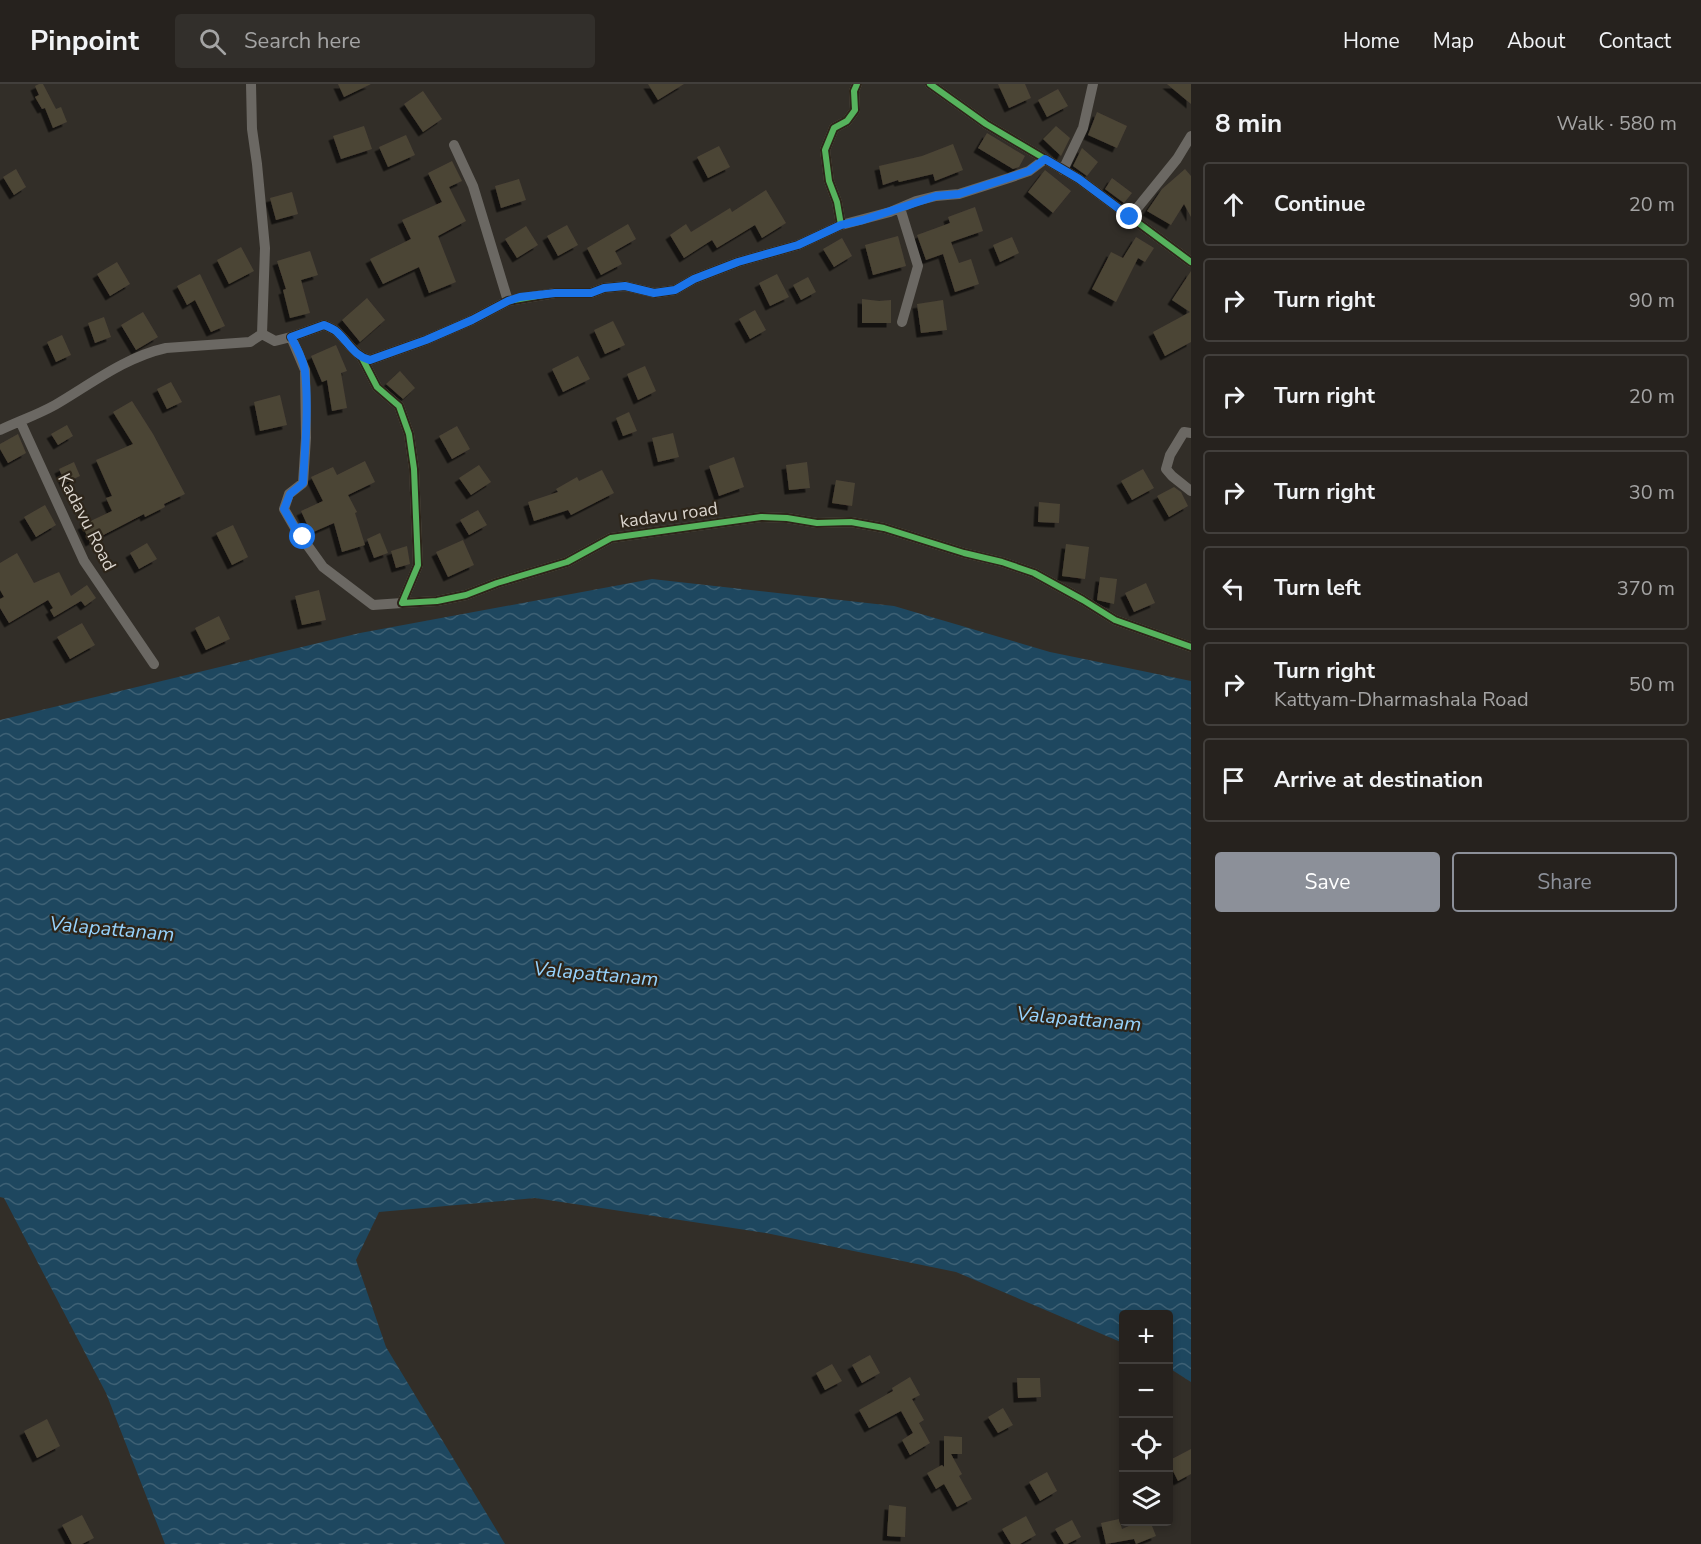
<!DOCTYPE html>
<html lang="en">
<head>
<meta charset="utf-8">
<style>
  :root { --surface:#26221e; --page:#322f2b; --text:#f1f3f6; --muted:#a4a4a4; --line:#423f3c; --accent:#8c9099 }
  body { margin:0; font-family:"Nunito Sans",sans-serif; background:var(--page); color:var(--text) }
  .controls { position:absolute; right:18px; bottom:18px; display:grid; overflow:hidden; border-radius:6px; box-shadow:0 3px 9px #0003 }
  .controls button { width:54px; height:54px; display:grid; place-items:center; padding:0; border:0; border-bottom:2px solid var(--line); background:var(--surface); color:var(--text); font:30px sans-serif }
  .stop { position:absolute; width:18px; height:18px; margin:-14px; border:4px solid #1a73e8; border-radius:50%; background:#fff }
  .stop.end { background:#1a73e8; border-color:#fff; box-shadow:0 2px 6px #0008 }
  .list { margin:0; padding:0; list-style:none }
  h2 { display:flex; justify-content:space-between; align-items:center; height:78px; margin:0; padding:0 24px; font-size:26px }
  h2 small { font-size:20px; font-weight:400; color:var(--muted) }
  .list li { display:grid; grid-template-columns:39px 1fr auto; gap:18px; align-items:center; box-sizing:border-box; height:84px; margin:0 12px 12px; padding:0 12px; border:2px solid var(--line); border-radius:6px }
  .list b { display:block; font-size:22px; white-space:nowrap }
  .list p { margin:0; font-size:20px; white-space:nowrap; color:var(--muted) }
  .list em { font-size:20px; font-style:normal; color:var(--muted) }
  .actions { display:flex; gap:12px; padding:18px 24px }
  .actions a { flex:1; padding:14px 0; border:2px solid var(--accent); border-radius:6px; text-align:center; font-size:21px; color:var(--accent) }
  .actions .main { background:var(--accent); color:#fff }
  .icon { flex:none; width:33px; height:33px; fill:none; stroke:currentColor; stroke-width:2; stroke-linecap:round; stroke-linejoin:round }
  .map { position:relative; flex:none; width:1191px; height:1460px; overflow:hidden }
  header { display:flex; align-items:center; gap:36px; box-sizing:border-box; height:84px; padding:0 30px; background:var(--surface); border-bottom:2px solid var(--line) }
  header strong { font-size:28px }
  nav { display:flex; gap:33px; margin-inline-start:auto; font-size:21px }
  .search { width:420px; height:54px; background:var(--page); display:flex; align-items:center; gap:15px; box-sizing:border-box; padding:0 21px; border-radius:6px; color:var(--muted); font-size:22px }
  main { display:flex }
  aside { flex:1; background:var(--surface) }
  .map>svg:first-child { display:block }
</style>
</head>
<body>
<header>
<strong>Pinpoint</strong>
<div class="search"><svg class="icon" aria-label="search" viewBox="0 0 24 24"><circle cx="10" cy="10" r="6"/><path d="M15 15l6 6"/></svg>Search here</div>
<nav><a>Home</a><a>Map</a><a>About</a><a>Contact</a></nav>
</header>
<main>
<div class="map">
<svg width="1191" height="1460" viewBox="0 0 1191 1460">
  <defs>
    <pattern id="water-waves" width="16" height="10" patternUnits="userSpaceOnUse" patternTransform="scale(1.5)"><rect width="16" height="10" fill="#1e475f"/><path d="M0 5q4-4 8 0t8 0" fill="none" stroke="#3e6175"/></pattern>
    <filter id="shadow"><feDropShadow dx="-4.5" dy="4.5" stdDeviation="0" flood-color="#0009"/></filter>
  </defs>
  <rect width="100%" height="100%" fill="#322e28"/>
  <!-- water -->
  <path fill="url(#water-waves)" d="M652 495 894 522 1050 568 1191 597V1298L1169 1284 1168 1230H1124L1123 1259 956 1188 766 1149 535 1114 379 1128 356 1176 386 1263 505 1460H165L106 1309 4 1114 0 1113V636L360 549Z"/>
  <!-- building -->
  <path fill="#4c4436" filter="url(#shadow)" d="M39 0H43L56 25 61 23 67 38 53 44 45 24 42 25 35 13 39 11 35 2Z
    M338 0H371L344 13Z
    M648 0H684L658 16Z
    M998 0H1025L1031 14 1009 24Z
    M1167 0H1191V20Z
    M1058 5 1068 22 1047 33 1038 16Z
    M423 7 442 35 423 48 404 20Z
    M1097 28 1127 42 1117 64 1088 51Z
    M364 42 372 65 341 75 333 52Z
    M1056 42 1070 54 1061 72 1043 55Z
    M987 49 1025 72 1019 83 1013 85 978 64Z
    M406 51 415 71 388 83 379 63Z
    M953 60 963 86 935 97 933 90 899 98 898 96 883 101 879 82 922 72Z
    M719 62 730 83 708 94 697 73Z
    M1082 64 1098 78 1087 92 1073 82Z
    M452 77 462 97 449 103 466 137 438 152 456 198 429 209 419 183 383 200 370 175 411 155 402 136 442 118 428 89Z
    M16 85 26 103 14 111 3 93Z
    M1185 85 1191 92V133L1184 120 1171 141 1147 127 1162 105Z
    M1045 86 1071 107 1053 129 1028 108Z
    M1112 94 1132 109 1124 119 1105 105Z
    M519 95 526 116 501 124 495 102Z
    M766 106 786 139 762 154 755 141 717 164 712 156 684 174 670 151 686 140 691 148 730 124 732 128Z
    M292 108 298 130 276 136 270 114Z
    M975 123 983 147 951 158 959 179 971 175 979 200 955 208 943 170 926 176 917 151 950 139 948 133Z
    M628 140 636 155 615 167 622 180 601 191 587 164Z
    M567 141 578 161 558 172 547 152Z
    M526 142 538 161 517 174 505 155Z
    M898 152 906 182 873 191 865 161Z
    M1012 153 1019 169 1000 178 993 161Z
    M1136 153 1154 164 1145 178 1138 174 1116 218 1092 205 1111 168 1123 174Z
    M842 154 852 172 834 183 823 165Z
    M241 163 254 187 229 200 217 176Z
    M310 167 318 191 301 196 310 229 290 234 283 206 286 205 277 177Z
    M117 178 130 200 110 212 97 190Z
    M1191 187V258L1165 272 1153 248 1190 228 1172 216Z
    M200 190 225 242 211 248 195 216 187 221 177 202Z
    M777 190 789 213 770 222 759 199Z
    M808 193 816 208 801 216 793 201Z
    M367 214 385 236 360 258 342 236Z
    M862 215 879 217 891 216V239H862Z
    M943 216 947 246 921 249 917 220Z
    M755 226 766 246 750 255 739 235Z
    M143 228 158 253 136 266 121 241Z
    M104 233 111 253 95 259 88 239Z
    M613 237 625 261 605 270 594 246Z
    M62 251 71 271 56 278 47 258Z
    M336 261 347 287 341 289 347 324 332 327 327 296 322 298 311 272Z
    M578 272 590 295 563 308 552 285Z
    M645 282 656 307 638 316 627 290Z
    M400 287 415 304 403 315 386 300Z
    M171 298 182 318 167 325 157 305Z
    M280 311 287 341 260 347 254 318Z
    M132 317 153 350 185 410 164 420 165 423 145 433 144 430 90 458 82 441 112 427 106 414 112 412 96 376 133 360 113 328Z
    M629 328 637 347 623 352 616 334Z
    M67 341 73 352 58 361 51 350Z
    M457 342 470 365 452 375 439 352Z
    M673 349 679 373 658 378 652 354Z
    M18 350 26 369 8 379 0 365V360Z
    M734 373 744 403 719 412 709 382Z
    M365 377 375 398 348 411 357 428 355 429 365 461 342 468 334 439 311 449 301 427 323 417 311 393 333 383 337 391Z
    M74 378 80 392 65 399 59 385Z
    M807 378 810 404 789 406 786 381Z
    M479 381 491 398 471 411 459 394Z
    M1143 385 1154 404 1132 416 1121 397Z
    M602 386 614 409 571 431 568 426 534 437 528 418 558 408 556 405 577 393 579 397Z
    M836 396 855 399 852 422 832 419Z
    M1174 403 1181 408 1188 422 1169 433 1157 412Z
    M1039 418 1060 420 1059 439 1038 438Z
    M45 421 56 441 36 453 24 433Z
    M478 426 487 441 469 451 460 436Z
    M233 441 248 473 232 481 216 449Z
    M380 449 388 469 374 474 367 455Z
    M463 456 474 481 448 493 436 468Z
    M147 459 157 475 139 485 130 469Z
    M1066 460 1089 463 1085 495 1062 492Z
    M407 462 410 480 396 484 391 467Z
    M17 469 34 499 59 488 71 512 87 501 96 514 85 522 81 517 54 533 50 526 53 524 48 516 9 539 0 524V515L4 513 0 506V479Z
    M1100 493 1117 495 1114 520 1097 516Z
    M1146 499 1155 519 1134 528 1125 509Z
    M319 506 326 536 302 541 295 512Z
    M219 532 230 555 206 566 195 544Z
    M82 539 95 561 70 575 57 553Z
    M870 1271 880 1289 862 1299 852 1281Z
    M832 1280 842 1297 825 1306 816 1289Z
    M910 1293 920 1311 912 1315 924 1336 919 1339 930 1359 910 1371 902 1356 913 1349 901 1327 869 1344 859 1326 893 1307 892 1304Z
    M1017 1294H1040L1041 1313 1018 1314Z
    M1003 1324 1013 1341 998 1349 988 1333Z
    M47 1335 60 1362 37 1374 24 1347Z
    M944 1352 962 1353V1370H951L962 1390 959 1392 972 1415 957 1423 944 1400 936 1405 927 1389 942 1381 944 1383Z
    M1191 1365V1390L1178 1397 1168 1377Z
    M1047 1388 1057 1407 1040 1417 1029 1398Z
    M889 1421 906 1423 905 1453 887 1452Z
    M82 1431 94 1454 82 1460H72L62 1441Z
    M1026 1432 1036 1451 1020 1460H1011L1002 1445Z
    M1119 1435 1122 1445 1140 1437H1150L1156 1452 1136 1460 1134 1455 1106 1460 1101 1439Z
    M1072 1436 1081 1453 1067 1460H1064L1055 1445Z"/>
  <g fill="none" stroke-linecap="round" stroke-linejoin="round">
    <!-- street -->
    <path stroke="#6b6863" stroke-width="10" d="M930 0 986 40 1079 95 1191 178
      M454 61 473 102 508 217
      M1063 86 1083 44 1093 0
      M900 124 918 182 902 238
      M1130 133 1177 75 1191 52
      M841 141 890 128 916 117 936 112 959 110 1009 94 1029 87 1045 75
      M262 250 275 257 291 253 305 286 306 354 303 399 289 410 284 425 295 444 323 483 373 521 402 519
      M291 253 324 241C329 243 334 245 337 248 349 258 354 272 370 276L426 256 472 236 508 217 555 209H591L604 204 625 202 655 209 675 206 694 195 738 178 798 161 841 141 837 118 829 97 825 66 834 44 847 37 855 26 854 7 857 0
      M362 274 377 303 399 322 409 350 414 385 418 481 402 519 437 517 466 511 497 499 567 478 611 454 761 433 787 434 817 439 851 438 884 444 964 469 1002 478 1034 489 1083 516 1115 536 1191 563
      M20 337 84 477 154 580
      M0 346C19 337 37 331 55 321 91 300 125 273 166 264L250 258 262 250 265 164 257 80 252 45 251 0
      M1191 349 1184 348 1170 371 1166 385 1172 392 1191 407"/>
    <defs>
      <path id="cycleway" d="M930 0 986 40 1079 95 1191 178
        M291 253 324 241C329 243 334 245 337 248 349 258 354 272 370 276L426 256 472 236 508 217 555 209H591L604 204 625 202 655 209 675 206 694 195 738 178 798 161 841 141 837 118 829 97 825 66 834 44 847 37 855 26 854 7 857 0
        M362 274 377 303 399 322 409 350 414 385 418 481 402 519 437 517 466 511 497 499 567 478 611 454 761 433 787 434 817 439 851 438 884 444 964 469 1002 478 1034 489 1083 516 1115 536 1191 563"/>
    </defs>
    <!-- cycleway casing -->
    <use href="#cycleway" stroke="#2d251a" stroke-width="10"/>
    <!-- cycleway -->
    <use href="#cycleway" stroke="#56b35d" stroke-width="6"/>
  </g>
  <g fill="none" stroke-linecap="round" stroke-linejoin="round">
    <!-- route -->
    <path stroke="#1a73e8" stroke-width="8" d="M303 453 295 444 284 425 290 410 303 399C305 362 309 324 305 287 303 275 297 264 291 253L324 241C329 243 334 245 337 248 349 259 354 272 370 276L426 256 472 236 508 217 520 213 555 209H591L604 204 625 202 654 209 675 206 694 195 738 178 798 161 841 141 863 136 936 112 959 110 1029 87 1045 75 1079 95 1130 133"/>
  </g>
  <g text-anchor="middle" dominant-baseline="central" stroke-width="4.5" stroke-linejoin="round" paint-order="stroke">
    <!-- street labels -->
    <g font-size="18" fill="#d9d3cc" stroke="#2d251a">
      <text transform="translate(669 431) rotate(-8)">kadavu road</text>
      <text transform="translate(87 438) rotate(63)">Kadavu Road</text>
    </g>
    <!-- water labels -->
    <g font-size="20" font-style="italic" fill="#96d2fc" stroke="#2d251a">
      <text transform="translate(112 845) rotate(5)">Valapattanam</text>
      <text transform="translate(596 890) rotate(5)">Valapattanam</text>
      <text transform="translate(1079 935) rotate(5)">Valapattanam</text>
    </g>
  </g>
</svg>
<div class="controls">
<button>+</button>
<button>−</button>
<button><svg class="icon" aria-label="locate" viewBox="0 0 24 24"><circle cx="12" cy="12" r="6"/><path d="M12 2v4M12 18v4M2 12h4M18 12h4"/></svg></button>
<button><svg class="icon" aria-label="layers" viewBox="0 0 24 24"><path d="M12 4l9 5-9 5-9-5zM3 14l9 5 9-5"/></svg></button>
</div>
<div class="stop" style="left:303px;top:453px"></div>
<div class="stop end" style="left:1130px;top:133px"></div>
</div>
<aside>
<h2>8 min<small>Walk · 580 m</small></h2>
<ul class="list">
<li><svg class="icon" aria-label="ahead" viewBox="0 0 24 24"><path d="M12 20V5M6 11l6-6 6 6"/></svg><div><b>Continue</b></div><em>20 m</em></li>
<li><svg class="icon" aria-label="right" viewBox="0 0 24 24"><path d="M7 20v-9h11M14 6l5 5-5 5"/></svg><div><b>Turn right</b></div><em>90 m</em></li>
<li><svg class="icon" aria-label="right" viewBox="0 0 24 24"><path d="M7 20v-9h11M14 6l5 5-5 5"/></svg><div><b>Turn right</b></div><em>20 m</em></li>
<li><svg class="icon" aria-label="right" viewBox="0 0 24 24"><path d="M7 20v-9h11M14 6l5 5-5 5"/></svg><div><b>Turn right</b></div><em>30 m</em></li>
<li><svg class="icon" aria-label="left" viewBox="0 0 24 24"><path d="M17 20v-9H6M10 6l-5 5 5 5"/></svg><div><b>Turn left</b></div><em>370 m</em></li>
<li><svg class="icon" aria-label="right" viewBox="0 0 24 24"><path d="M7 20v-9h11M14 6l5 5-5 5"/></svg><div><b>Turn right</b><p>Kattyam-Dharmashala Road</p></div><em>50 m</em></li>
<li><svg class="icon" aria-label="arrive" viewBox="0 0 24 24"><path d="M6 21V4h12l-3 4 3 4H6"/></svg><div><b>Arrive at destination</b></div></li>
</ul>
<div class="actions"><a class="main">Save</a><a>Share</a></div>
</aside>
</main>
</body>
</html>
